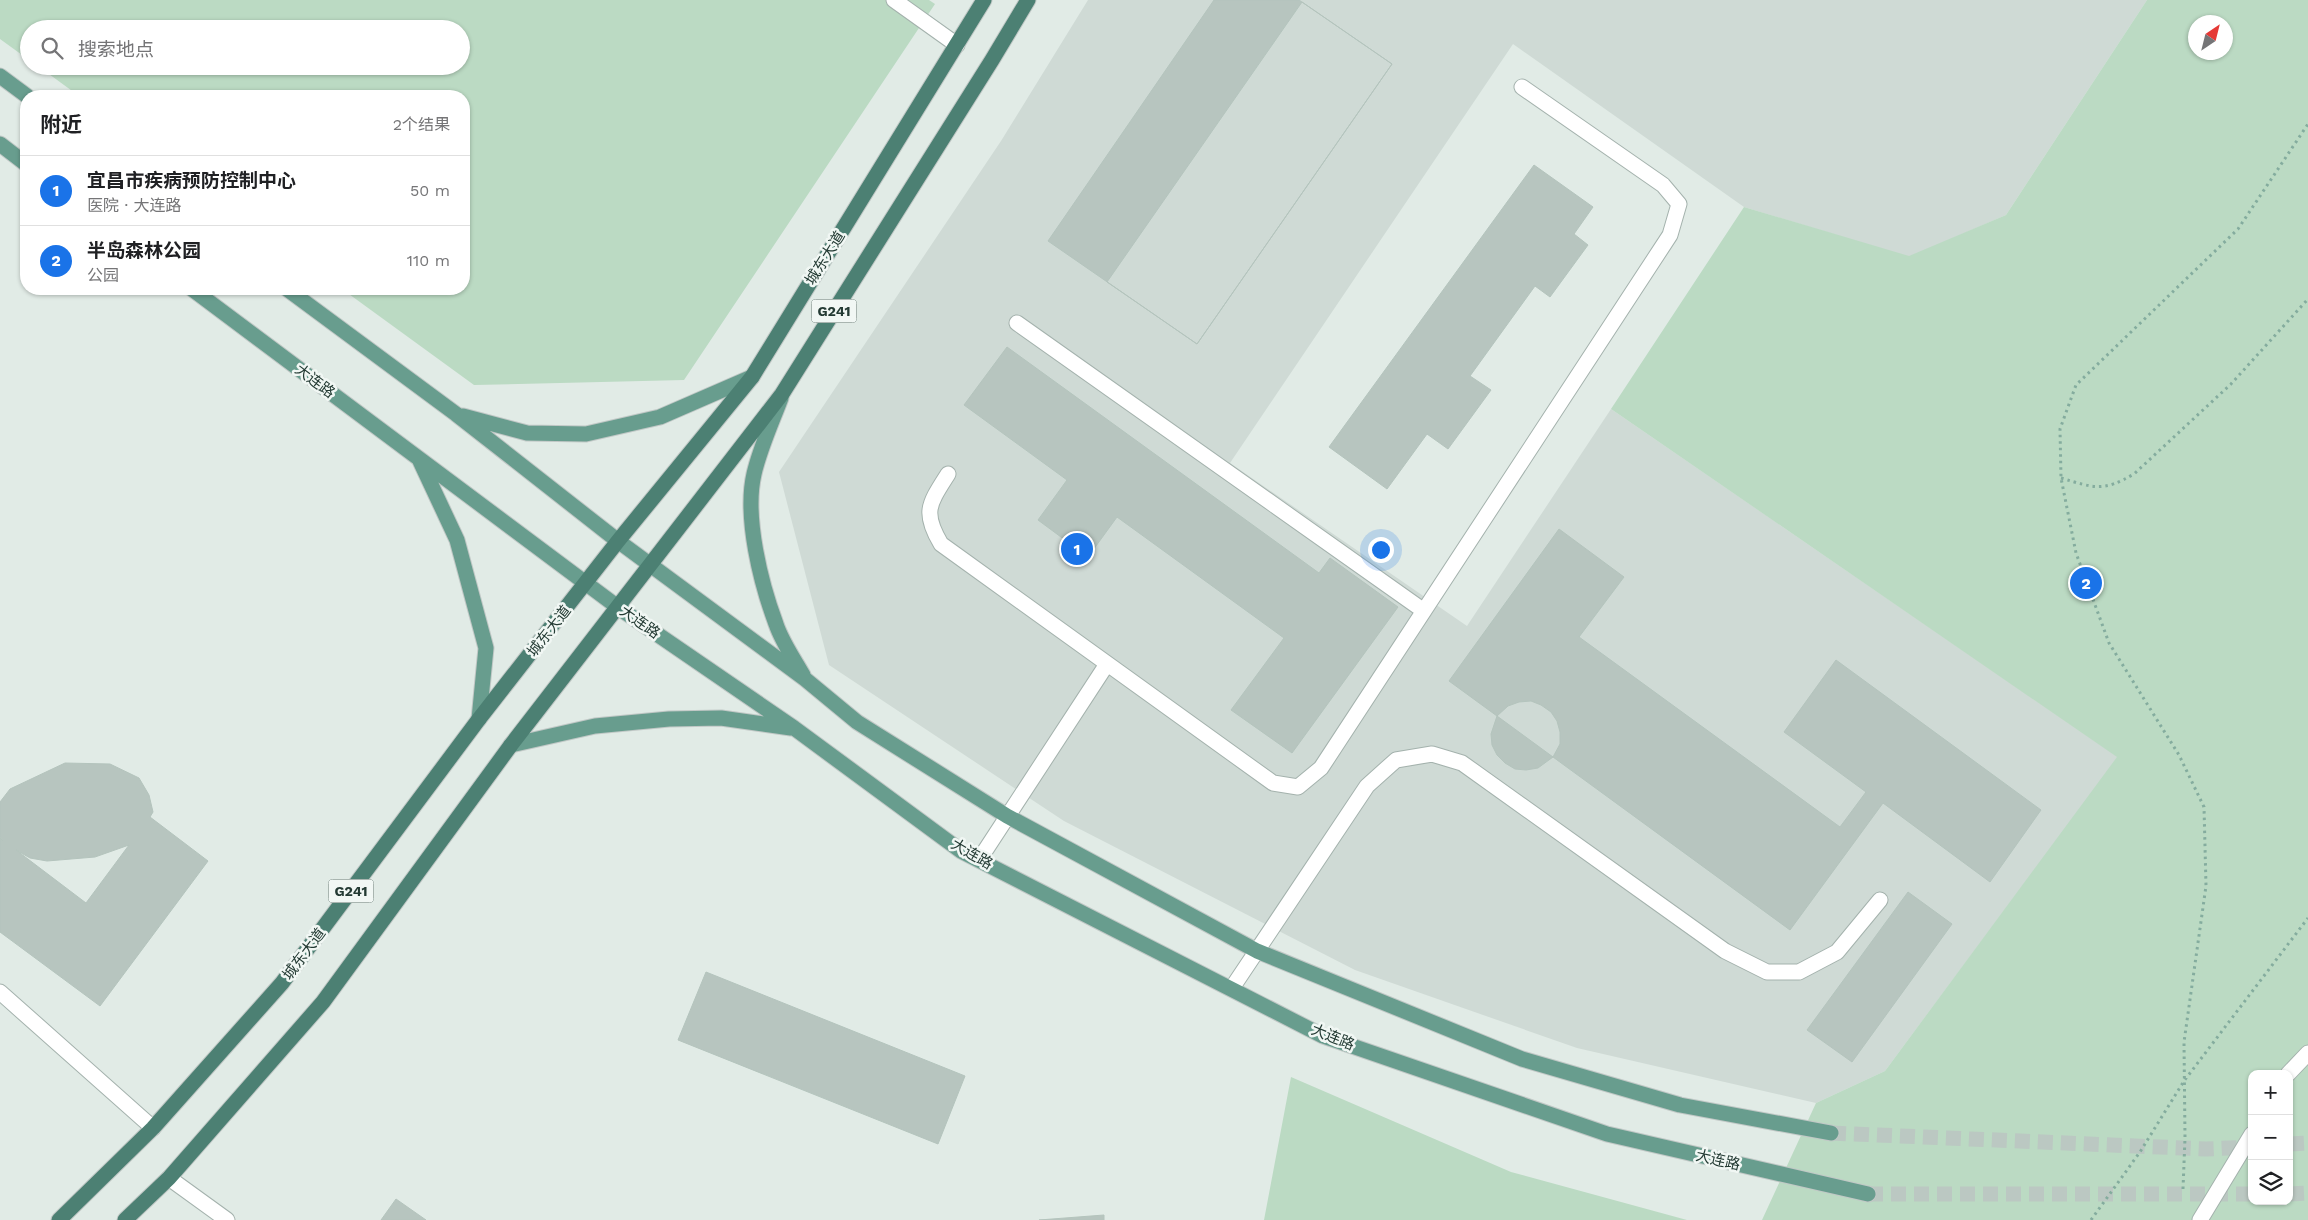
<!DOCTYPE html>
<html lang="zh">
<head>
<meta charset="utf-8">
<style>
  :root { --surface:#fff; --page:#f2f2f2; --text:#202124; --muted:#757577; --line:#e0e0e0; --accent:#1a73e8 }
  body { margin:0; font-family:"Work Sans","Noto Sans SC",sans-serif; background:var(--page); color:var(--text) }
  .controls { position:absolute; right:15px; bottom:15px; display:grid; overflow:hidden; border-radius:10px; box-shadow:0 1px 4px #0004 }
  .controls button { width:45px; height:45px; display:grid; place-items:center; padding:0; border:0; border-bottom:1px solid var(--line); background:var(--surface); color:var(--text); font:25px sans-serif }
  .compass { position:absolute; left:2188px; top:15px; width:45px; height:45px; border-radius:50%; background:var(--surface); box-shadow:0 1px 4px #0004; rotate:35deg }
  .you { position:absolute; left:1380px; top:549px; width:18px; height:18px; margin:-12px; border:4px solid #fff; border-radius:50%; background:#1a73e8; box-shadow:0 0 0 8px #1a73e833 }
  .badge { display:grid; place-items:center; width:32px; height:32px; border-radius:50%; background:var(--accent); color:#fff; font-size:16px; font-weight:700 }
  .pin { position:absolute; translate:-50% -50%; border:2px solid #fff; box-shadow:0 1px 5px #0006 }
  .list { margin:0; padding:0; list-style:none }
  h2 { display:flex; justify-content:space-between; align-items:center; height:65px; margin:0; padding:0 20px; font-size:21px }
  h2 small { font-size:16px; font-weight:400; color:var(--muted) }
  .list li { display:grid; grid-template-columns:32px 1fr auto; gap:15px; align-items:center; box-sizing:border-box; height:70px; padding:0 20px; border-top:1px solid var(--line) }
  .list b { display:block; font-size:19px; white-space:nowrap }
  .list p { margin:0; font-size:16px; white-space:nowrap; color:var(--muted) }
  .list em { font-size:16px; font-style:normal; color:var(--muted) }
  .icon { flex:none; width:28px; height:28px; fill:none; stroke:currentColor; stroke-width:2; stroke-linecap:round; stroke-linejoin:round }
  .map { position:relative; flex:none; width:2308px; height:1220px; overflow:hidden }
  .search { position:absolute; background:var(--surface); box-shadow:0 1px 4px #0004; left:20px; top:20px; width:450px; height:55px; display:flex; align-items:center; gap:12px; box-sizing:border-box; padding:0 18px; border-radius:28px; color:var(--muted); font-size:19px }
  .panel { position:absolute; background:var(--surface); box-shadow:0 1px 4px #0004; left:20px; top:90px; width:450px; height:205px; border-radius:20px }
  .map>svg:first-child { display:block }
</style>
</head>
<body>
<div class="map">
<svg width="2308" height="1220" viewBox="0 0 2308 1220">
  <rect width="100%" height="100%" fill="#e1ebe6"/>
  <!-- built -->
  <path fill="#cfdad5" d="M1088 0H2147L2006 215 1909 257 1744 207 1513 44 1230 463 1467 626 1611 409 2118 757 1885 1071 1816 1103 1577 1048 1355 970 1064 821 829 665 779 472 1001 141Z"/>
  <!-- green -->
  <path fill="#bbdac3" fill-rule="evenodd" d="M0 0H929L935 4 684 380 474 385 342 289H464V96H79L38 66H461V29H29V60L0 39Z
    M2147 0H2308V1220H1762L1816 1103 1885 1071 2117 757 1611 409 1744 207 1909 256 2006 215ZM2196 22H2226V52H2196ZM2252 1074H2289V1201H2252Z
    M1291 1077 1511 1172 1687 1220H1264Z"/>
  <!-- building -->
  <path fill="#b7c5bf" stroke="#b4c4bd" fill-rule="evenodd" d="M1214 0H1299L1392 64 1197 344 1048 241Z
    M1302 2 1392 64 1197 344 1107 282Z
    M1534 165 1593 207 1574 234 1588 245 1550 297 1535 286 1470 376 1491 390 1448 449 1427 434 1387 489 1329 447Z
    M1007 347 1319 573 1330 558 1398 607 1292 753 1231 710 1284 638 1117 517 1088 557 1038 520 1067 480 964 405Z
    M1559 529 1624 577 1579 637 1840 827 1866 792 1784 732 1836 660 2041 810 1990 882 1883 803 1790 930 1553 757 1560 744V732L1557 721 1551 712 1541 705 1531 701 1519 702 1508 706 1497 716 1449 681Z
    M1497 716 1553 757 1538 768 1526 770 1515 769 1505 763 1497 755 1492 745 1491 734Z
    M65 763 110 764 139 778 149 795 153 812 150 817 208 861 100 1006 0 932V838L3 841 0 837V802L10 789ZM129 845 86 903 16 850 30 858 47 861 95 857Z
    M1908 892 1952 924 1852 1062 1807 1030Z
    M706 972 965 1076 938 1144 678 1040Z
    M396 1199 426 1220H381Z
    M1104 1215V1220H1039Z"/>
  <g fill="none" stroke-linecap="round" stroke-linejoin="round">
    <!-- primary-tunnel -->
    <path stroke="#bbc8c2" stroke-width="15" stroke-dasharray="15 8" stroke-linecap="butt" d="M1831 1133 2206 1149 2252 1147
      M2289 1144 2308 1143
      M1868 1194H2252
      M2289 1194 2308 1193"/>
    <defs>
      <path id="service" d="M1017 323 1424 611
        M948 474C929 504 922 512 941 544L1273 783 1298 787 1321 768 1670 235 1679 204 1663 185 1522 87
        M979 860 1107 664
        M1232 988 1367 786 1396 760 1432 754 1462 763 1725 951 1767 972H1799L1837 952 1880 900
        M0 992 153 1128
        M169 1178 227 1220"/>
      <path id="minor" d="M894 0 957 45
        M2288 1074 2308 1053
        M2200 1220 2252 1134"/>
      <path id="primary" d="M0 76 27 96
        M0 144 26 164
        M192 289 619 608 794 728 961 851 1323 1036 1607 1134 1868 1194
        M287 289 456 414 618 541 805 679 857 722 1007 816 1257 951 1522 1059 1680 1105 1831 1133
        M781 398C772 422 760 448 754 474 744 517 761 584 776 624 782 642 794 659 803 675
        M463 416 527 433 586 434 660 417 752 377
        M420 461 457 540 486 648 479 719
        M511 745 595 726 669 719 721 718 791 728"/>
      <path id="trunk" d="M59 1220 153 1128 282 983 479 719 618 541 752 377 984 0
        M125 1220 169 1178 323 1002 511 745 782 394 992 60 1028 0"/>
    </defs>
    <!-- service casing -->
    <use href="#service" stroke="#a4b2ad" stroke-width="17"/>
    <!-- minor casing -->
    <use href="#minor" stroke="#a4b2ad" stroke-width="17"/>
    <!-- primary casing -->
    <use href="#primary" stroke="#c1c8c6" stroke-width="17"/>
    <!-- trunk casing -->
    <use href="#trunk" stroke="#c1c8c6" stroke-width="17"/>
    <!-- path -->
    <path stroke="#84ac9e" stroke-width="3" stroke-dasharray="2.5 4" stroke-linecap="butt" d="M2061 478C2094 488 2103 492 2134 474L2231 384 2308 299
      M2183 1189 2185 1138 2184 1042 2206 886 2204 807 2179 755 2109 643 2076 553 2061 478 2060 429 2076 385 2238 229 2308 124
      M2091 1220 2140 1152 2184 1081 2308 918"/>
    <!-- service -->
    <use href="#service" stroke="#fff" stroke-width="15"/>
    <!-- minor -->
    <use href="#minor" stroke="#fff" stroke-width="15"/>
    <!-- primary -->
    <use href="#primary" stroke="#689d8e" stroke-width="15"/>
    <!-- trunk -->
    <use href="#trunk" stroke="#4c8073" stroke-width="15"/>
  </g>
  <g text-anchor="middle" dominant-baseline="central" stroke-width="5" stroke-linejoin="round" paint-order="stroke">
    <!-- shield labels -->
    <g fill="#f1f7f4" stroke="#61736d" stroke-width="1">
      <rect x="811.5" y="299.5" width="45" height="23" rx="4"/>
      <rect x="328.5" y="879.5" width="45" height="23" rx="4"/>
    </g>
    <g font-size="14" font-weight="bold" fill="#233a33">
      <text x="834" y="311">G241</text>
      <text x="351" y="891">G241</text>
    </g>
    <!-- street labels -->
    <g font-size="15" fill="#233a33" stroke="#f1f7f4">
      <text transform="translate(825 258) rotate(-58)">城东大道</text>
      <text transform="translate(315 381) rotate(37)">大连路</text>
      <text transform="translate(640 622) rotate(35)">大连路</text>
      <text transform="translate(549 631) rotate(-52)">城东大道</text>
      <text transform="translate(972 854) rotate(30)">大连路</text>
      <text transform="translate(304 954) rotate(-53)">城东大道</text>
      <text transform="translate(1333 1037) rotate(22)">大连路</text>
      <text transform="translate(1718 1160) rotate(13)">大连路</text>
    </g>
  </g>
</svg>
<div class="controls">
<button>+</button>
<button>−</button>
<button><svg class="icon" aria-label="layers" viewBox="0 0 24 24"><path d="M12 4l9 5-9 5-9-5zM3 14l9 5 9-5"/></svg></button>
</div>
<svg class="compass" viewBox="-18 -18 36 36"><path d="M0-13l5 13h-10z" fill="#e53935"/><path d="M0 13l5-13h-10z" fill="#757577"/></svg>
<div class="you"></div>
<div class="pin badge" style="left:1077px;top:549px">1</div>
<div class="pin badge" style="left:2086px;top:583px">2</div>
<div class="search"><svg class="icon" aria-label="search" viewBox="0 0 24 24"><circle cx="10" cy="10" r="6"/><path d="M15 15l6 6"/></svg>搜索地点</div>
<section class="panel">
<h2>附近<small>2个结果</small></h2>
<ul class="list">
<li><span class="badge">1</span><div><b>宜昌市疾病预防控制中心</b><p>医院 · 大连路</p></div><em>50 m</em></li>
<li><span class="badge">2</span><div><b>半岛森林公园</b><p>公园</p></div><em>110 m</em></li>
</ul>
</section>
</div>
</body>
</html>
